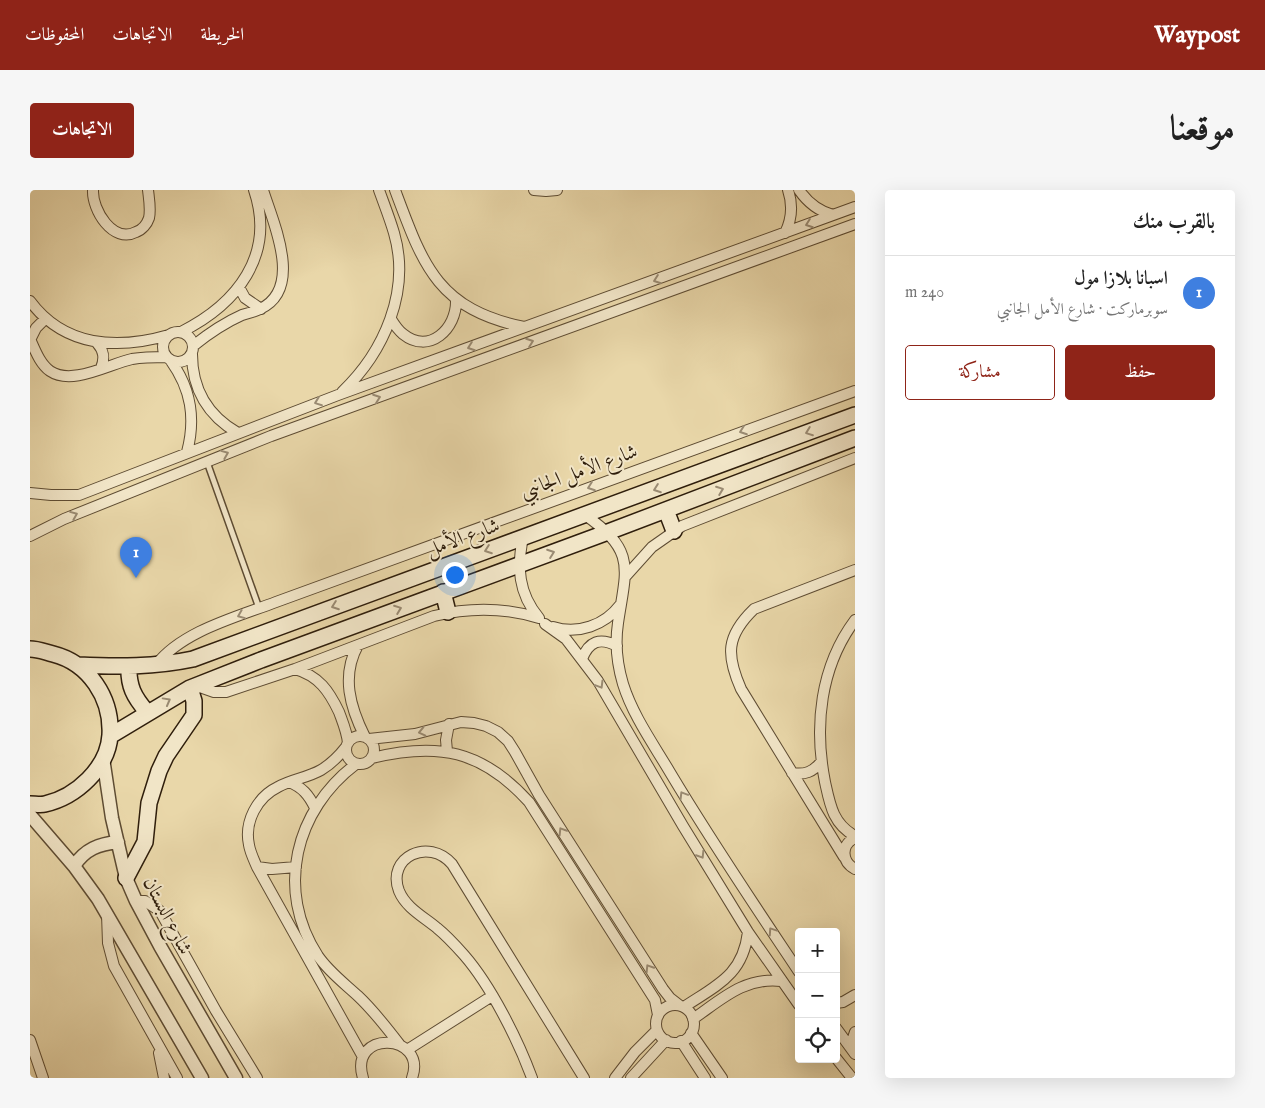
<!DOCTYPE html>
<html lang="ar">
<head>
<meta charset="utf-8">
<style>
  :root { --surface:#fff; --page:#f6f6f6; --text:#222; --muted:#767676; --line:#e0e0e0; --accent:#8f2418 }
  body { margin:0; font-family:"IM FELL English",Amiri,serif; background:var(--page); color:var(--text); direction:rtl }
  .controls { position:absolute; right:15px; bottom:15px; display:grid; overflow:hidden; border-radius:5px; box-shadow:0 5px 20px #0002 }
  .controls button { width:45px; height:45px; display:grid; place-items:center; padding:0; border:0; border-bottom:1px solid var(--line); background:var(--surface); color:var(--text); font:25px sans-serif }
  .you { position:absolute; left:424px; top:384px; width:18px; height:18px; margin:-12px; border:4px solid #fff; border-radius:50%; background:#1a73e8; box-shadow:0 0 0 8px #1a73e833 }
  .badge { display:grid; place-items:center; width:32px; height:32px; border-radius:50%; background:var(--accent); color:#fff; font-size:16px; font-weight:700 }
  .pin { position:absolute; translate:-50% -41px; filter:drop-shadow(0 1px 2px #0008) }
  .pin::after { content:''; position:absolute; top:26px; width:18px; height:15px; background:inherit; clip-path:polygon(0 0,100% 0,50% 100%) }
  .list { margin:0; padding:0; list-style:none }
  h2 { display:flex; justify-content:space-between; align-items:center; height:65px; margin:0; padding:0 20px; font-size:21px }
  h2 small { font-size:16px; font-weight:400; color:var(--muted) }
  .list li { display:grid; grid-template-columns:32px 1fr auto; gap:15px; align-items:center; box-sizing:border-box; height:75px; padding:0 20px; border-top:1px solid var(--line) }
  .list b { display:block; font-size:19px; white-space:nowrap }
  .list p { margin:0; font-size:16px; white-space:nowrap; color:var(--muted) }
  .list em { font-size:16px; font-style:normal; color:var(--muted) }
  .actions { display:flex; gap:10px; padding:15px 20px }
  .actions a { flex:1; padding:11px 0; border:1px solid var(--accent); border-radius:5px; text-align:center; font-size:18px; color:var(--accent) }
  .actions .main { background:var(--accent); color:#fff }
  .icon { flex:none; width:28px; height:28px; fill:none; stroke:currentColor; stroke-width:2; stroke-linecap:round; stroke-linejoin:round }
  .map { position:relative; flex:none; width:825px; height:888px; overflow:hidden; direction:ltr; border-radius:5px }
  header { display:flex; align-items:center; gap:30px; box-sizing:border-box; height:70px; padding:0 25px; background:var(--accent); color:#fff }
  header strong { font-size:24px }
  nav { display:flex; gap:28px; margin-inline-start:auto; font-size:18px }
  .intro { display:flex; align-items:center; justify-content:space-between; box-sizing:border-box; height:120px; padding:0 30px }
  h1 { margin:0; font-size:35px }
  .button { padding:12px 22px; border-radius:5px; background:var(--accent); color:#fff; font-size:18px; font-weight:700 }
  main { display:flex; gap:30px; padding:0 30px }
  aside { flex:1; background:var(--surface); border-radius:5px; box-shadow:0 5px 20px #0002 }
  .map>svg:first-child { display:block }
</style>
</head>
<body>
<header>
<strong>Waypost</strong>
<nav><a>الخريطة</a><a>الاتجاهات</a><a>المحفوظات</a></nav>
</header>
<div class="intro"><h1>موقعنا</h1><a class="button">الاتجاهات</a></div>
<main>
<aside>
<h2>بالقرب منك<small></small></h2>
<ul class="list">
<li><span class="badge" style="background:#3f7fe0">1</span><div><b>اسبانا بلازا مول</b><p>سوبرماركت · شارع الأمل الجانبي</p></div><em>240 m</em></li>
</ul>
<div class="actions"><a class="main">حفظ</a><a>مشاركة</a></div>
</aside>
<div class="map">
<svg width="825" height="888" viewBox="0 0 825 888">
  <rect width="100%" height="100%" fill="#e9d7a9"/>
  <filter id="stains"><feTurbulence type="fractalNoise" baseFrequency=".004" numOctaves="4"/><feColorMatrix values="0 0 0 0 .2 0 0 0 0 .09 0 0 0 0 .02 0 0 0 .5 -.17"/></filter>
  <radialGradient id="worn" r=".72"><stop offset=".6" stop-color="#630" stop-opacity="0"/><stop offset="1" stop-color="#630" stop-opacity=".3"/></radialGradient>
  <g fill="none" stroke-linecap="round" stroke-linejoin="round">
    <defs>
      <path id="service" d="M177 272 229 418"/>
      <path id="minor" d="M63 0C62 20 83 54 106 42 112 40 117 34 119 28 121 19 119 9 118 0
        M365 0C393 75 407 119 494 137
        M504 0 516 1 527 0
        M769 0C778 13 788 21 803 25
        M755 43C762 29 763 15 758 0
        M209 97 215 108 231 119
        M0 111C34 157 87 160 139 145
        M361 129C364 134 368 140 373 144 399 165 427 139 426 110
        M151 142C207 114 246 65 224 0
        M133 157a15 15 0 1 1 30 0a15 15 0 1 1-30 0Z
        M0 149C5 160 10 174 20 181 42 196 79 174 102 169 114 167 125 167 137 167
        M0 150 6 138 15 129
        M67 153C74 161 75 168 71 178
        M163 156C178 144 194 133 212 125 218 123 224 122 230 119 274 99 243 32 233 0
        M162 164C162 199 178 226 208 243
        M141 171C161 199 166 228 157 262
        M312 202C354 162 381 101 364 43 360 29 354 14 349 0
        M0 303 21 305H49L308 205 825 17
        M555 325C607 361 596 379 588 433 585 453 587 474 593 494 603 526 624 555 641 584 681 651 725 716 769 782
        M0 346 34 329 241 246 825 34
        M493 347C487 377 488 403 509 428
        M595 387 622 357 652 336 825 268
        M825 430C790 477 784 536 795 592 800 615 803 634 825 646
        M515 434 536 449 568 491 653 636 718 742 769 815
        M523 437C548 445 575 435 590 415
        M328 455C311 486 320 517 335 547
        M552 469C559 451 570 447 587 456
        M126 475C152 441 207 427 246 412L825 201
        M265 479C289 486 299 501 309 522 313 533 317 542 318 553
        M167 496 184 502H196L265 479 404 426C440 417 473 417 509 428
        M316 560a14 14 0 1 1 28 0a14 14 0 1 1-28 0Z
        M339 549 385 544 431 532 444 533 456 536 468 542 478 551 485 562 509 605 633 799 640 808 649 815
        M316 557C309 566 301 574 291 580 277 588 262 589 248 597 227 607 214 632 219 655 220 662 224 670 227 677L333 867
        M417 561 416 550 419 534
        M342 568C408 552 452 560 499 612L625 810 628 825
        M326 574C265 620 245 700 288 766 299 782 314 793 328 806 344 821 357 838 370 855
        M762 583C775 585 783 582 791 572
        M259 592C272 597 279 605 285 618
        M825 648C810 655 812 672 825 679
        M814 667 711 499C696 465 696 446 724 419L825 380
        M227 677 242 679 266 677
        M106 711H115L130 721 186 821 227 888
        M77 724 78 753 84 776 147 888
        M806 813 813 812 825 805
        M626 834a19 19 0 1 1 38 0a19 19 0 1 1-38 0Z
        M654 817C687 795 713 785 718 742
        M663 829C692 809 714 787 751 791
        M806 838 825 864
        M661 843 692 888
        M0 850 13 888
        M651 851 675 888
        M820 857 825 842
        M377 860 462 806
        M129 863 134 888
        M806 868 822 888
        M333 888C318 839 398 843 382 888
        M502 888C488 850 461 796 434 765 426 756 417 746 407 738 394 727 376 718 369 701 356 667 399 647 422 674L554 888
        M585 888 605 862 627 840
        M601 888 636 850"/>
      <path id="tertiary" d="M73 568 82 628 96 688 106 711 130 756 206 888
        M0 625 44 676 68 709 172 888
        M44 676C55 659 69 654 88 652"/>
      <path id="secondary" d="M636 320 644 341
        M413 402 418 422
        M0 459C8 459 15 462 23 464 59 473 82 508 80 545 78 578 46 607 15 614 11 615 5 614 0 614
        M49 475C88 477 125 477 163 469L825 225
        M99 476C98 496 104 507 117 522
        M80 546 160 498 231 470 578 342 825 248
        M96 688 115 652 119 613 129 581 136 566 164 525V511L160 498"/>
    </defs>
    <!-- service casing -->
    <use href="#service" stroke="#5e4c33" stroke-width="8"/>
    <!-- minor casing -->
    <use href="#minor" stroke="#5e4c33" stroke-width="12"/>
    <!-- tertiary casing -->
    <use href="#tertiary" stroke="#5e4c33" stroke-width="15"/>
    <!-- secondary casing -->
    <use href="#secondary" stroke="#2f1e0c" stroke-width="18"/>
    <!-- service -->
    <use href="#service" stroke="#f1e5c7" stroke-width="5"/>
    <!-- minor -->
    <use href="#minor" stroke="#f1e5c7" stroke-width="10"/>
    <!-- tertiary -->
    <use href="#tertiary" stroke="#f1e5c7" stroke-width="12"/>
    <!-- secondary -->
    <use href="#secondary" stroke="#f1e5c7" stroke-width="15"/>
  </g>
  <!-- one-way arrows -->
  <defs><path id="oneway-chevron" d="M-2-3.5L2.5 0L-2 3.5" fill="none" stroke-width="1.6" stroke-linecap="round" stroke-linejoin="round" transform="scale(1.25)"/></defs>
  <g stroke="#9a8b73">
    <use href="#oneway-chevron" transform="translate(779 34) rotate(160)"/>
    <use href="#oneway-chevron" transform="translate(627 90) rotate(160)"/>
    <use href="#oneway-chevron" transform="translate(500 152) rotate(-20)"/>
    <use href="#oneway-chevron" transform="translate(441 157) rotate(160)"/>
    <use href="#oneway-chevron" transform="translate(347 208) rotate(-20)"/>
    <use href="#oneway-chevron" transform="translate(288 212) rotate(159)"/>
    <use href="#oneway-chevron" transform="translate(713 241) rotate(160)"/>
    <use href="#oneway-chevron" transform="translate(779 242) rotate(159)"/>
    <use href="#oneway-chevron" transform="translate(195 264) rotate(-22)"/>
    <use href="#oneway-chevron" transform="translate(561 297) rotate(160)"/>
    <use href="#oneway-chevron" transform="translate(627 299) rotate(160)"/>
    <use href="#oneway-chevron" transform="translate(690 300) rotate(-21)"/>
    <use href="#oneway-chevron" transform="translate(44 325) rotate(-22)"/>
    <use href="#oneway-chevron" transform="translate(458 360) rotate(160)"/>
    <use href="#oneway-chevron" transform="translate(521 363) rotate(-20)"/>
    <use href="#oneway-chevron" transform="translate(305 416) rotate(160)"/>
    <use href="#oneway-chevron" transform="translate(368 419) rotate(-21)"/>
    <use href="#oneway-chevron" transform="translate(211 425) rotate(158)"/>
    <use href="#oneway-chevron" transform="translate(570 495) rotate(59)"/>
    <use href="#oneway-chevron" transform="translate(137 511) rotate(-29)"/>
    <use href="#oneway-chevron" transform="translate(392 542) rotate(167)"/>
    <use href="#oneway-chevron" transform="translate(653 605) rotate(-121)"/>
    <use href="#oneway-chevron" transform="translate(532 641) rotate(-122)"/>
    <use href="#oneway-chevron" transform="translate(671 665) rotate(58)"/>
    <use href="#oneway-chevron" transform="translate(742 741) rotate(-124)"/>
    <use href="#oneway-chevron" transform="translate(619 778) rotate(-122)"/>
  </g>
  <g text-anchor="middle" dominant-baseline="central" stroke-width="4" stroke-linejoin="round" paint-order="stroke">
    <!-- street labels -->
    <g font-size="20" fill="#2f1e0c" stroke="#f1e5c7">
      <text transform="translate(549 282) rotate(-20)">شارع الأمل الجانبي</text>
      <text transform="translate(433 348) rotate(-20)">شارع الأمل</text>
      <text transform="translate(137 726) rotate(63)">شارع البستان</text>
    </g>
  </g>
  <rect width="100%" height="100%" filter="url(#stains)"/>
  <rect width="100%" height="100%" fill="url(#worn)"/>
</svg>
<div class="controls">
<button>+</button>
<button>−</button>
<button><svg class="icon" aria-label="locate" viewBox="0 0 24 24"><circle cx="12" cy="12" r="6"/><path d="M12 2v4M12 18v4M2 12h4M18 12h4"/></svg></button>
</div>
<div class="you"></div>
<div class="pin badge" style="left:106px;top:388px;background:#3f7fe0">1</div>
</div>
</main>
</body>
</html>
